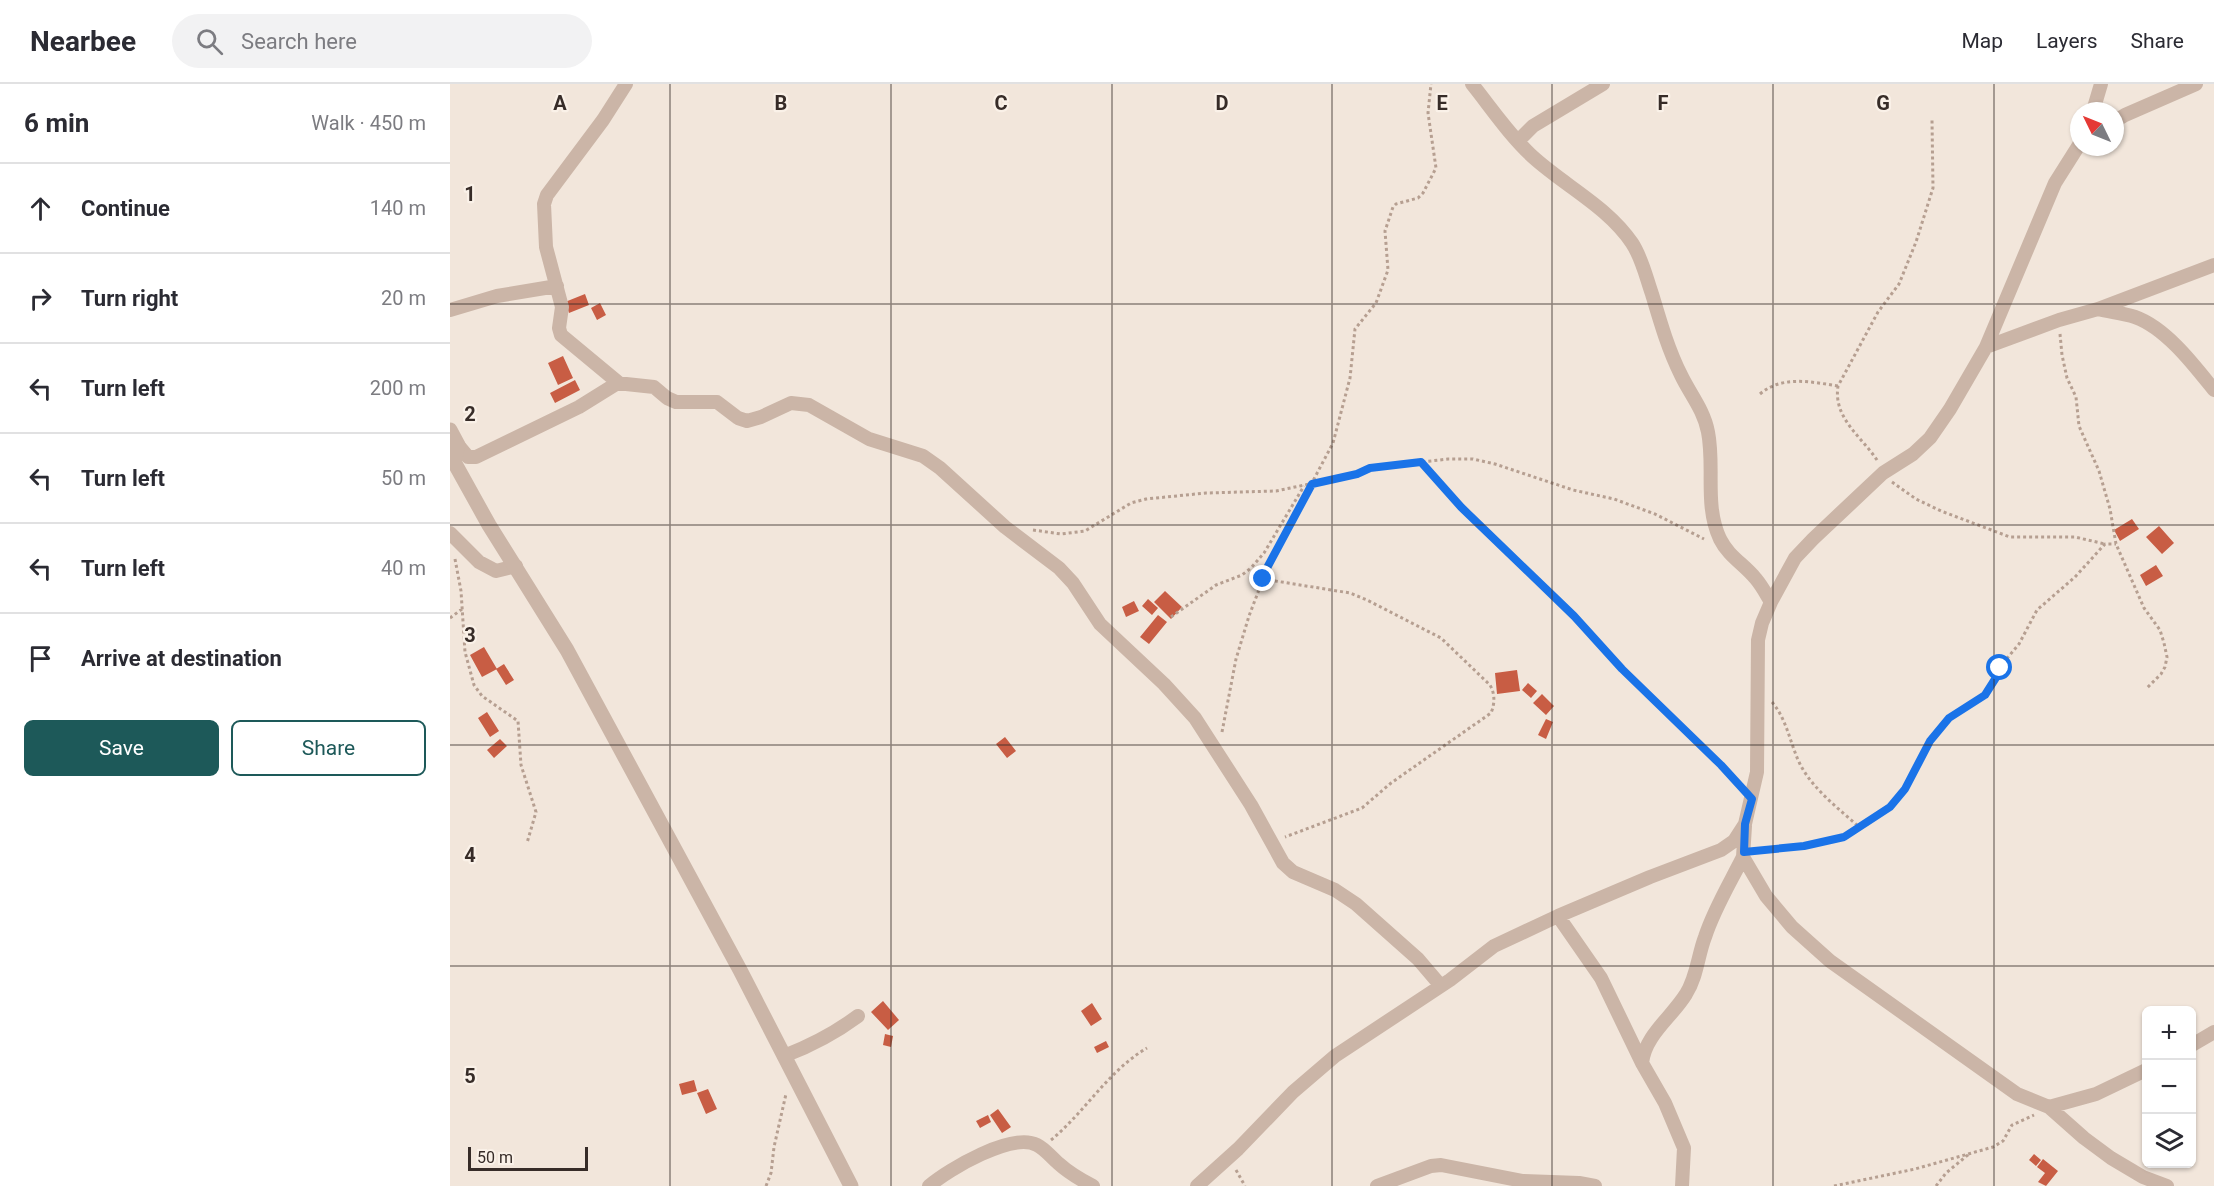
<!DOCTYPE html>
<html lang="en">
<head>
<meta charset="utf-8">
<style>
  :root { --surface:#fff; --page:#f2f2f3; --text:#2b2b33; --muted:#7c7c81; --line:#e1e1e2; --accent:#1d5959 }
  body { margin:0; font-family:Roboto,sans-serif; background:var(--page); color:var(--text) }
  .controls { position:absolute; right:18px; bottom:18px; display:grid; overflow:hidden; border-radius:9px; box-shadow:0 2px 4px #0004 }
  .controls button { width:54px; height:54px; display:grid; place-items:center; padding:0; border:0; border-bottom:2px solid var(--line); background:var(--surface); color:var(--text); font:30px sans-serif }
  .compass { position:absolute; left:1620px; top:18px; width:54px; height:54px; border-radius:50%; background:var(--surface); box-shadow:0 2px 4px #0004; rotate:313deg }
  .scale { position:absolute; left:18px; bottom:15px; width:120px; box-sizing:border-box; padding-left:6px; border:3px solid #372c28; border-top:0; font-size:16px; line-height:21px; white-space:nowrap; color:#372c28; -webkit-text-stroke:4px #faf1e8; paint-order:stroke }
  .stop { position:absolute; width:18px; height:18px; margin:-14px; border:4px solid #1a73e8; border-radius:50%; background:#fff }
  .stop.end { background:#1a73e8; border-color:#fff; box-shadow:0 2px 6px #0008 }
  .list { margin:0; padding:0; list-style:none }
  h2 { display:flex; justify-content:space-between; align-items:center; height:78px; margin:0; padding:0 24px; font-size:26px }
  h2 small { font-size:20px; font-weight:400; color:var(--muted) }
  .list li { display:grid; grid-template-columns:39px 1fr auto; gap:18px; align-items:center; box-sizing:border-box; height:90px; padding:0 24px; border-top:2px solid var(--line) }
  .list b { display:block; font-size:22px; white-space:nowrap }
  .list em { font-size:20px; font-style:normal; color:var(--muted) }
  .actions { display:flex; gap:12px; padding:18px 24px }
  .actions a { flex:1; padding:14px 0; border:2px solid var(--accent); border-radius:9px; text-align:center; font-size:21px; color:var(--accent) }
  .actions .main { background:var(--accent); color:#fff }
  .icon { flex:none; width:33px; height:33px; fill:none; stroke:currentColor; stroke-width:2; stroke-linecap:round; stroke-linejoin:round }
  .map { position:relative; flex:none; width:1764px; height:1102px; overflow:hidden }
  header { display:flex; align-items:center; gap:36px; box-sizing:border-box; height:84px; padding:0 30px; background:var(--surface); border-bottom:2px solid var(--line) }
  header strong { font-size:28px }
  nav { display:flex; gap:33px; margin-inline-start:auto; font-size:21px }
  .search { width:420px; height:54px; background:var(--page); display:flex; align-items:center; gap:15px; box-sizing:border-box; padding:0 21px; border-radius:33px; color:var(--muted); font-size:22px }
  main { display:flex }
  aside { flex:1; background:var(--surface) }
  .map>svg:first-child { display:block }
</style>
</head>
<body>
<header>
<strong>Nearbee</strong>
<div class="search"><svg class="icon" aria-label="search" viewBox="0 0 24 24"><circle cx="10" cy="10" r="6"/><path d="M15 15l6 6"/></svg>Search here</div>
<nav><a>Map</a><a>Layers</a><a>Share</a></nav>
</header>
<main>
<aside>
<h2>6 min<small>Walk · 450 m</small></h2>
<ul class="list">
<li><svg class="icon" aria-label="ahead" viewBox="0 0 24 24"><path d="M12 20V5M6 11l6-6 6 6"/></svg><div><b>Continue</b></div><em>140 m</em></li>
<li><svg class="icon" aria-label="right" viewBox="0 0 24 24"><path d="M7 20v-9h11M14 6l5 5-5 5"/></svg><div><b>Turn right</b></div><em>20 m</em></li>
<li><svg class="icon" aria-label="left" viewBox="0 0 24 24"><path d="M17 20v-9H6M10 6l-5 5 5 5"/></svg><div><b>Turn left</b></div><em>200 m</em></li>
<li><svg class="icon" aria-label="left" viewBox="0 0 24 24"><path d="M17 20v-9H6M10 6l-5 5 5 5"/></svg><div><b>Turn left</b></div><em>50 m</em></li>
<li><svg class="icon" aria-label="left" viewBox="0 0 24 24"><path d="M17 20v-9H6M10 6l-5 5 5 5"/></svg><div><b>Turn left</b></div><em>40 m</em></li>
<li><svg class="icon" aria-label="arrive" viewBox="0 0 24 24"><path d="M6 21V4h12l-3 4 3 4H6"/></svg><div><b>Arrive at destination</b></div></li>
</ul>
<div class="actions"><a class="main">Save</a><a>Share</a></div>
</aside>
<div class="map">
<svg width="1764" height="1102" viewBox="0 0 1764 1102">
  <rect width="100%" height="100%" fill="#f2e6db"/>
  <!-- building -->
  <path fill="#c85d44" d="M135 210 139 221 119 229 115 218Z
    M150 219 156 231 147 236 141 224Z
    M113 272 123 294 108 301 98 279Z
    M125 296 130 306 105 319 100 309Z
    M1682 435 1689 445 1670 457 1664 446Z
    M1709 442 1724 459 1712 470 1696 453Z
    M1706 481 1713 492 1696 502 1690 491Z
    M715 507 732 523 721 535 704 518Z
    M698 515 708 524 702 531 692 522Z
    M684 517 689 527 676 533 672 523Z
    M708 531 717 538 699 560 690 553Z
    M34 563 47 585 32 593 20 571Z
    M54 580 64 596 56 601 46 585Z
    M1067 586 1070 607 1047 610 1045 589Z
    M1078 599 1087 607 1081 614 1072 606Z
    M1092 610 1104 622 1096 631 1083 619Z
    M37 628 49 647 40 653 28 634Z
    M1096 635 1103 638 1096 655 1088 651Z
    M555 653 566 667 557 674 546 660Z
    M50 655 57 662 44 674 37 666Z
    M433 917 449 936 438 946 421 928Z
    M642 919 652 935 641 942 631 927Z
    M435 950 443 952 441 963 433 961Z
    M656 957 659 963 647 969 644 963Z
    M244 996 247 1007 232 1011 229 1000Z
    M258 1005 267 1025 256 1030 247 1009Z
    M548 1025 561 1043 552 1049 540 1031Z
    M538 1031 541 1038 530 1044 526 1037Z
    M1584 1070 1591 1076 1586 1082 1579 1076Z
    M1593 1075 1608 1087 1596 1102 1588 1098 1595 1089 1587 1083Z"/>
  <g fill="none" stroke-linecap="round" stroke-linejoin="round">
    <!-- path -->
    <path stroke="#b69f91" stroke-width="3" stroke-dasharray="3 3" stroke-linecap="butt" d="M1610 250 1612 271 1617 294 1626 313 1629 342 1649 387 1660 425 1666 460 1694 524 1710 546 1714 559 1717 573 1715 583 1711 590 1696 605
      M1310 310C1332 291 1362 298 1388 302
      M1427 376C1411 352 1383 334 1388 302L1428 228 1449 200 1466 158 1483 104 1482 36
      M971 378 1011 423 1124 532 1172 585 1289 700
      M1442 398 1466 415 1491 427 1560 453H1625L1655 460
      M583 446 611 450 635 447 681 419 696 415 756 409 826 407 907 390 920 384 998 375H1023L1045 380 1123 406 1164 415 1205 430 1254 455
      M5 475 11 507 15 568 24 601 32 612 68 637 71 681 86 728 77 759
      M813 495 900 509 917 516 991 554 1040 601C1045 610 1045 619 1041 629L941 699 912 724 835 753
      M721 533 766 501 792 491 801 484 814 469 854 402
      M0 534 12 525
      M1322 618C1338 637 1340 661 1351 682 1364 706 1389 725 1409 743
      M772 648 786 575 799 532 818 482 883 359 900 294 905 245 926 219 938 186 935 147 943 123 946 120 968 114 973 109 986 84 978 29 981 0
      M1307 766 1354 762 1394 753 1440 723 1455 705 1480 657 1491 643 1499 634 1535 611 1547 592 1549 584 1569 560 1587 526 1625 493 1655 460H1666
      M601 1056C636 1027 658 987 697 964
      M786 1086 795 1102
      M316 1102 321 1089 324 1063 336 1010
      M1384 1102 1465 1085 1543 1063 1553 1057 1562 1041 1584 1031
      M1486 1102 1496 1089 1519 1070"/>
    <!-- minor -->
    <path stroke="#cbb5a7" stroke-width="14" d="M1022 0C1042 25 1060 52 1083 73 1115 102 1158 123 1182 159 1192 174 1196 193 1202 210 1210 237 1218 265 1231 291 1240 310 1254 326 1258 348 1265 383 1254 421 1270 455 1279 473 1294 480 1306 495 1312 502 1316 510 1321 518
      M1643 27 1651 0
      M1665 37 1675 31 1746 0
      M1068 57 1083 42 1153 0
      M1648 225C1660 228 1673 229 1685 233 1716 244 1744 281 1764 306
      M0 226 47 212 107 202
      M1536 263 1609 236 1648 225 1764 181
      M170 300 111 251 109 244 112 223 96 163 94 120 97 111 153 36 176 0
      M8 361 18 373H26L129 323 166 300H176L204 303 217 314 226 318H267L288 334 297 337 311 333 341 319 359 321 419 355 473 372 490 384 555 443 609 484 623 499 650 540 714 600 745 634 801 721 833 779 843 788 885 806 906 820 968 875 991 902
      M0 449 29 478 46 487 66 482
      M1295 742 1293 773 1316 812 1342 843 1380 877 1567 1010 1599 1023 1634 1054 1661 1074 1693 1093 1717 1102
      M1108 832 1151 894 1192 979 1215 1019 1234 1064 1232 1102
      M1742 961 1764 948
      M334 972C360 962 385 949 408 932
      M1192 979C1195 951 1222 933 1236 910 1247 893 1248 871 1255 853 1264 825 1280 799 1293 773
      M1599 1023 1646 1010 1696 986
      M479 1102C499 1085 562 1048 587 1061 595 1065 601 1073 608 1079 618 1088 631 1096 643 1102
      M747 1102 788 1065 843 1008 885 972 1000 896 1044 862 1108 832 1200 793 1271 766 1284 757 1295 740 1307 688 1308 556 1312 539 1321 518 1345 474 1363 455 1433 389 1463 370 1480 354 1500 325 1536 263 1605 99 1629 61
      M927 1102 981 1082 991 1081 1073 1097 1129 1099 1145 1102"/>
    <!-- tertiary -->
    <path stroke="#cbb5a7" stroke-width="15" d="M0 346 8 361 4 378 39 441 117 566 290 886 401 1102"/>
  </g>
  <g fill="none" stroke-linecap="round" stroke-linejoin="round">
    <!-- route -->
    <path stroke="#1a73e8" stroke-width="8" d="M813 495 818 482 862 400 907 390 920 384 971 378 1011 423 1124 532 1172 585 1271 681 1302 715 1295 740 1294 768 1354 762 1394 753 1440 723 1455 705 1480 657 1499 634 1535 611 1547 592 1550 584"/>
  </g>
  <!-- grid -->
  <path fill="none" stroke="#372c28" stroke-width="1.5" stroke-opacity="0.55" d="M220 0V1102M441 0V1102M662 0V1102M882 0V1102M1102 0V1102M1323 0V1102M1544 0V1102M0 220H1764M0 441H1764M0 661H1764M0 882H1764"/>
  <g font-size="20" text-anchor="middle" font-weight="bold" fill="#372c28" stroke="#faf1e8" stroke-width="4.5" stroke-linejoin="round" paint-order="stroke">
    <text x="110" y="26">A</text>
    <text x="331" y="26">B</text>
    <text x="551" y="26">C</text>
    <text x="772" y="26">D</text>
    <text x="992" y="26">E</text>
    <text x="1213" y="26">F</text>
    <text x="1433" y="26">G</text>
    <text x="20" y="117">1</text>
    <text x="20" y="337">2</text>
    <text x="20" y="558">3</text>
    <text x="20" y="778">4</text>
    <text x="20" y="999">5</text>
  </g>
</svg>
<div class="controls">
<button>+</button>
<button>−</button>
<button><svg class="icon" aria-label="layers" viewBox="0 0 24 24"><path d="M12 4l9 5-9 5-9-5zM3 14l9 5 9-5"/></svg></button>
</div>
<svg class="compass" viewBox="-18 -18 36 36"><path d="M0-13l5 13h-10z" fill="#e53935"/><path d="M0 13l5-13h-10z" fill="#7c7c81"/></svg>
<div class="scale">50 m</div>
<div class="stop" style="left:1550px;top:584px"></div>
<div class="stop end" style="left:813px;top:495px"></div>
</div>
</main>
</body>
</html>
